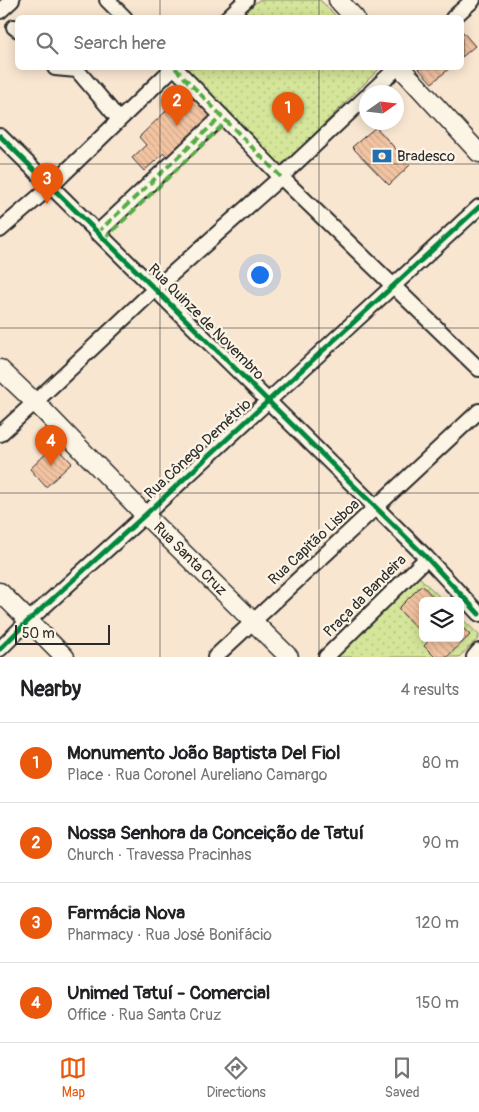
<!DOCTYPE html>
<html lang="en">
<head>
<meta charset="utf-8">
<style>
  :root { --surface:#fff; --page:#f2f2f2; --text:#202124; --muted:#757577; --line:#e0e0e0; --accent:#ea580c }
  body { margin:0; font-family:Pangolin,sans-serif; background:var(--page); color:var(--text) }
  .controls { position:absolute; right:15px; bottom:15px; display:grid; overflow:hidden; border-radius:8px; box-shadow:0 2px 12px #0003 }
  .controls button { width:45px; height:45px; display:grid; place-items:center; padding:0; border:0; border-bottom:1px solid var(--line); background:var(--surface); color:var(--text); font:25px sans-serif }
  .compass { position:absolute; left:359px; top:85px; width:45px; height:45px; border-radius:50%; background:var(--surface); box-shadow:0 2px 12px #0003; rotate:76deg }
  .scale { position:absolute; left:15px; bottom:12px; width:95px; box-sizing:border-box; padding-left:5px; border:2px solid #2b2b2b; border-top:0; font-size:14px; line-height:18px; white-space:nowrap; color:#2b2b2b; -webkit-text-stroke:4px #fcf5e5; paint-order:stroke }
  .you { position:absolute; left:259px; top:274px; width:18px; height:18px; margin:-12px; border:4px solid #fff; border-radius:50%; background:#1a73e8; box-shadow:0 0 0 8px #1a73e833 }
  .badge { display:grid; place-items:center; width:32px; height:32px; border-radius:50%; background:var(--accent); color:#fff; font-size:16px; font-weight:700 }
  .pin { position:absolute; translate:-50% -41px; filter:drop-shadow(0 1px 2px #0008) }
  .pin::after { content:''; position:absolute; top:26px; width:18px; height:15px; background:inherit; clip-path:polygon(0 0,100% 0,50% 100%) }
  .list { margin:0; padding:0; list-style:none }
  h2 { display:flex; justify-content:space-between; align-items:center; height:65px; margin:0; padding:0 20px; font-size:21px }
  h2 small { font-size:16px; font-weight:400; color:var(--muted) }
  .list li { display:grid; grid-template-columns:32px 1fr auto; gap:15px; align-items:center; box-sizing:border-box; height:80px; padding:0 20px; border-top:1px solid var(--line) }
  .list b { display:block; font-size:19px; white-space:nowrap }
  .list p { margin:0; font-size:16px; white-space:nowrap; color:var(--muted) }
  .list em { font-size:16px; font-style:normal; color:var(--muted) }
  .icon { flex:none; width:28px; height:28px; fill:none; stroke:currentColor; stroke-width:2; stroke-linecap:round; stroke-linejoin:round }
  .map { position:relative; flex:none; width:479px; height:657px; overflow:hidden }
  .search { position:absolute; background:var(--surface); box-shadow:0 2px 12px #0003; left:15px; right:15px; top:15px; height:55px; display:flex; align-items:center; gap:12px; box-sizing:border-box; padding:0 18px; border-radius:8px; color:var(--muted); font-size:19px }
  .sheet { height:385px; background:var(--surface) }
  nav { display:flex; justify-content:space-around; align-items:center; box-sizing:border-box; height:70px; border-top:1px solid var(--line); background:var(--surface); font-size:14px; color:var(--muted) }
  nav a { display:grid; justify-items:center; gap:2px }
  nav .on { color:var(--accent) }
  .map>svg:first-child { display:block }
</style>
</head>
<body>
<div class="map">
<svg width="479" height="657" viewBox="0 0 479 657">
  <defs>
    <pattern id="park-dots" width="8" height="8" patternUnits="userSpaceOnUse" patternTransform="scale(1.25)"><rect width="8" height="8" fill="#d5e599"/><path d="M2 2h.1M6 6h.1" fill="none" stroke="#b7c584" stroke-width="1.8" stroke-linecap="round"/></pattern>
    <pattern id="building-back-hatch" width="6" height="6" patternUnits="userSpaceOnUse" patternTransform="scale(1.25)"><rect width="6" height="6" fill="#f3c4a2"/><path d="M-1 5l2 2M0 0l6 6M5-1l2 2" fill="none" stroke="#d0a98c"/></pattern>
  </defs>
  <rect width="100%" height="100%" fill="#f9e6d1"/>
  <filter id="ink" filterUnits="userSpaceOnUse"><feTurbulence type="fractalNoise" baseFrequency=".02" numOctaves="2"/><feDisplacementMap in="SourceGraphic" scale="10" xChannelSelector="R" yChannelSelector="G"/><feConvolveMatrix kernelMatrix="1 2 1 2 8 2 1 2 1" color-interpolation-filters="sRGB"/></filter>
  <g filter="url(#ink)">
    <!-- park -->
    <path fill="url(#park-dots)" stroke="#808862" d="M259 0H320L337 17H238Z
      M182 68H380L278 170Z
      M418 576 444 601H423V638H460V617L479 635V638L459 657H337Z"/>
    <!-- building -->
    <path fill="url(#building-back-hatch)" stroke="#2b2b2b" d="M462 31 475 46 462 57Z
      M418 68H450L432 83Z
      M188 90 216 115 171 160 164 153 144 171 132 158 146 145 139 137Z
      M376 127 410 165 389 185 352 147Z
      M55 445 72 463 46 487 30 469Z
      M422 585 437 601H423V635L398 609Z
      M460 625 470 635 447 657H435L424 646 428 641 426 638H460Z"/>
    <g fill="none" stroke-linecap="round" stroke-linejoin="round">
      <defs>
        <path id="minor" d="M107 0 125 18
          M0 11 12 0
          M227 18 246 0
          M453 18 473 0
          M14 27 18 30
          M55 68 77 70 111 110 119 120
          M175 68 281 177 479 369
          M371 92 397 68
          M0 136 427 558 479 614
          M0 230 50 187 173 68
          M97 233 222 116
          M0 434 35 402 155 289 281 177 366 97
          M0 649 29 620 145 515 268 401 479 207
          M215 657 479 411
          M326 657 427 558
          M474 657 479 651"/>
        <path id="major" d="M338 0 355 18
          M401 68 479 153
          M0 369 41 408 145 515 289 657
          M0 592 65 657"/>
      </defs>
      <!-- minor casing -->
      <use href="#minor" stroke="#2b2b2b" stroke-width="18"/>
      <!-- major casing -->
      <use href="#major" stroke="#2b2b2b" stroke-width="21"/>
      <!-- minor -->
      <use href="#minor" stroke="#fcf5e5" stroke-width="14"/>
      <!-- major -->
      <use href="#major" stroke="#fcf5e5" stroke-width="18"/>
      <!-- quiet -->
      <path stroke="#54ab44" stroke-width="4" stroke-dasharray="8 4" stroke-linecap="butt" d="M175 68 281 177
        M97 233 222 116
        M104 239 227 121"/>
      <defs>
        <path id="cycleway" d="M0 136 427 558 479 614
          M0 649 29 620 145 515 268 401 479 207"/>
      </defs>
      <!-- cycleway casing -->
      <use href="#cycleway" stroke="#fcf5e5" stroke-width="8"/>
      <!-- cycleway -->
      <use href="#cycleway" stroke="#00873e" stroke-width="5"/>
    </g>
  </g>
  <!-- grid -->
  <path fill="none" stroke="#2b2b2b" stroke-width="1" stroke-opacity="0.55" d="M160 0V18M319 0V18M160 68V657M319 68V657M0 164H479M0 328H479M0 493H479"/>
  <!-- icons -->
  <defs>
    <symbol id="bank-bare" viewBox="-9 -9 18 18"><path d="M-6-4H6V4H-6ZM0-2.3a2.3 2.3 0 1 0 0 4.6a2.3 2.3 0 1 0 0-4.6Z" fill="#1f6fb2" stroke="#fcf5e5" stroke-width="2.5" paint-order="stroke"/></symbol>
  </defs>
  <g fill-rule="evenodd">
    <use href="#bank-bare" x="368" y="142" width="28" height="28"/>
  </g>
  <g text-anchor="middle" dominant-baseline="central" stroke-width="4.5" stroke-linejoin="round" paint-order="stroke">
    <!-- poi labels -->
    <g font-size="15" fill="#2b2b2b" stroke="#fcf5e5" text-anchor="start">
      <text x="397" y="156">Bradesco</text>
    </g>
    <!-- street labels -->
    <g font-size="15" fill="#2b2b2b" stroke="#fcf5e5">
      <text transform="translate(206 322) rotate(45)">Rua Quinze de Novembro</text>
      <text transform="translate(198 449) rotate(-43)">Rua Cônego Demétrio</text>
      <text transform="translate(314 542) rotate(-43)">Rua Capitão Lisboa</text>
      <text transform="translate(190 559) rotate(45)">Rua Santa Cruz</text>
      <text transform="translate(365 596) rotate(-45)">Praça da Bandeira</text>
    </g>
  </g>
</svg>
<div class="controls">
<button><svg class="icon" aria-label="layers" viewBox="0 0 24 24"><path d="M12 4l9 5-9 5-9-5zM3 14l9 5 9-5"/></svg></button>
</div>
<svg class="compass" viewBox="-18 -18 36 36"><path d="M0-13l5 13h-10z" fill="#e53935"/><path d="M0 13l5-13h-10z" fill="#757577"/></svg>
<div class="scale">50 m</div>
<div class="you"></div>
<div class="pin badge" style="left:288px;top:133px">1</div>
<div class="pin badge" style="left:177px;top:126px">2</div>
<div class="pin badge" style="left:47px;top:204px">3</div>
<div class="pin badge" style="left:51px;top:466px">4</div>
<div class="search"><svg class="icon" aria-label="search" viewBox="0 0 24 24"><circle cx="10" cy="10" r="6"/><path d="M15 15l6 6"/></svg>Search here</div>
</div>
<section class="sheet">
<h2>Nearby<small>4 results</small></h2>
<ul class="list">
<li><span class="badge">1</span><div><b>Monumento João Baptista Del Fiol</b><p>Place · Rua Coronel Aureliano Camargo</p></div><em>80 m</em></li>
<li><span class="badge">2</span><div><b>Nossa Senhora da Conceição de Tatuí</b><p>Church · Travessa Pracinhas</p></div><em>90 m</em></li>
<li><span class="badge">3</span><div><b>Farmácia Nova</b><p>Pharmacy · Rua José Bonifácio</p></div><em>120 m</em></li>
<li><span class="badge">4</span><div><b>Unimed Tatuí - Comercial</b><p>Office · Rua Santa Cruz</p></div><em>150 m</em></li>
</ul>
</section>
<nav>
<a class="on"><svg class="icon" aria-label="map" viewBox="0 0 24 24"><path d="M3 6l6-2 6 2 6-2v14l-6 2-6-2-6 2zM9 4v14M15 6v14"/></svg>Map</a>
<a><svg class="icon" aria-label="directions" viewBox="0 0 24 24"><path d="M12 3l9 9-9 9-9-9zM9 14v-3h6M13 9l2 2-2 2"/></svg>Directions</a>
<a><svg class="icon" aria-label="saved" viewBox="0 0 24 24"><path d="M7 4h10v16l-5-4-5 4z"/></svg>Saved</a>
</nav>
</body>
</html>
